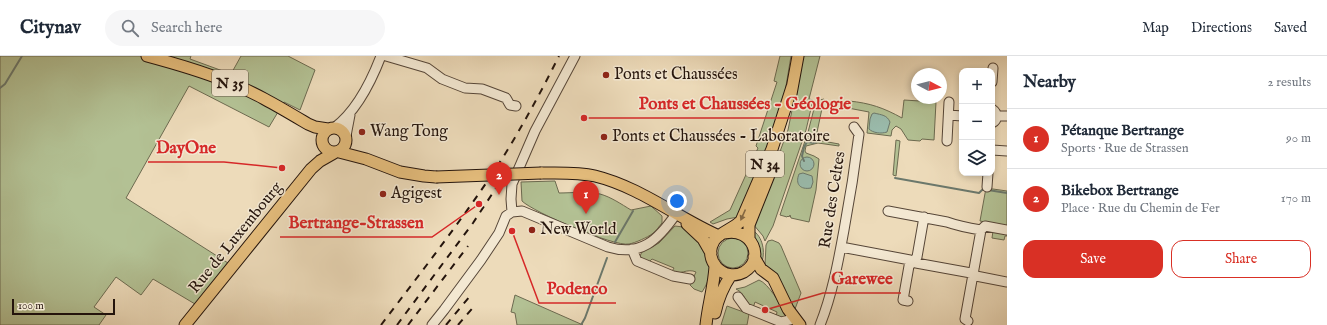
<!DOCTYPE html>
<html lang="en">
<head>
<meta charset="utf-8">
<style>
  :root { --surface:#fff; --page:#f6f6f7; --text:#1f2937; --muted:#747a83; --line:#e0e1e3; --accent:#d93025 }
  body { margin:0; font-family:"IM FELL English",serif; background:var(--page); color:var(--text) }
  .controls { position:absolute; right:12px; top:12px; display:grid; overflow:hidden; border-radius:8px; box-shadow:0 2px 6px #0003 }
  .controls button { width:36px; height:36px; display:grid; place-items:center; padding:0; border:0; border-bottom:1px solid var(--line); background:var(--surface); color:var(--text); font:20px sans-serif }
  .compass { position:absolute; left:911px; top:12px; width:36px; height:36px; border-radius:50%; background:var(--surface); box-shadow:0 2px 6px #0003; rotate:97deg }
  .scale { position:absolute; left:12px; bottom:10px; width:103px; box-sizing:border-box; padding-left:4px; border:2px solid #24140c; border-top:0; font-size:11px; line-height:14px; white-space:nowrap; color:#24140c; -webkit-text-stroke:3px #f3e8d2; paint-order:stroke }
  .you { position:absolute; left:677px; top:145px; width:14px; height:14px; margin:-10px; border:3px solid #fff; border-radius:50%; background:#1a73e8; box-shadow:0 0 0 6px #1a73e833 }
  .badge { display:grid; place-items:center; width:26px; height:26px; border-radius:50%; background:var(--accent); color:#fff; font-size:13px; font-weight:700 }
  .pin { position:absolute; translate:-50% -33px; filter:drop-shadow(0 1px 2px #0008) }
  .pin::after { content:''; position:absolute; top:21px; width:14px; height:12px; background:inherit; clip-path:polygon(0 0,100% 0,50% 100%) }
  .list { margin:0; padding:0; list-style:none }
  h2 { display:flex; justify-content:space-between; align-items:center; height:52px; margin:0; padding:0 16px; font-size:17px }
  h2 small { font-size:13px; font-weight:400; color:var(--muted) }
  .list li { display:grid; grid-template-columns:26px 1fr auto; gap:12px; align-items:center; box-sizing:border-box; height:60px; padding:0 16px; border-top:1px solid var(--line) }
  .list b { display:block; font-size:15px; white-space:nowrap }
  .list p { margin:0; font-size:13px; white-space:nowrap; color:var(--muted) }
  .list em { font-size:13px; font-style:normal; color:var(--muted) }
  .actions { display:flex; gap:8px; padding:12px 16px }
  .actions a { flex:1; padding:9px 0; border:1px solid var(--accent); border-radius:12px; text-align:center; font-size:14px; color:var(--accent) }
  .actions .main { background:var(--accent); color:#fff }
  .icon { flex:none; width:22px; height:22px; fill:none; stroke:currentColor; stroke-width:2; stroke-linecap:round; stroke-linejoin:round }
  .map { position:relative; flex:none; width:1007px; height:269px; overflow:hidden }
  header { display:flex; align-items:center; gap:24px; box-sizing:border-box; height:56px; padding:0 20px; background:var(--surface); border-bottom:1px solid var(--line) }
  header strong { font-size:19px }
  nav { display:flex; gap:22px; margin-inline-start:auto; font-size:14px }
  .search { width:280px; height:36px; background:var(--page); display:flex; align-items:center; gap:10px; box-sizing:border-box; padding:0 14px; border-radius:22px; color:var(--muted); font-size:15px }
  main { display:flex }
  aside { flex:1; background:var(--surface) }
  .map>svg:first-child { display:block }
</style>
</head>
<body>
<header>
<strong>Citynav</strong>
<div class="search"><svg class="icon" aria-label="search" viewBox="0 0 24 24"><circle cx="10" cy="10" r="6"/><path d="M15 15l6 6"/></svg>Search here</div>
<nav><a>Map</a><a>Directions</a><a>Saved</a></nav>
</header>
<main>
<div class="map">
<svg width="1007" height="269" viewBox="0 0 1007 269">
  <rect width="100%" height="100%" fill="#eddbba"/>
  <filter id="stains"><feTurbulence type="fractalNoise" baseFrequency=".005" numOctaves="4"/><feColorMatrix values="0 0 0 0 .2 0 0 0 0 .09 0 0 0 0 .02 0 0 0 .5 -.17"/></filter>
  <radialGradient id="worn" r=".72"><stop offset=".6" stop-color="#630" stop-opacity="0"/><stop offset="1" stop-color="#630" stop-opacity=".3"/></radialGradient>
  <!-- green -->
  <path fill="#b3c194" stroke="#6c6a50" d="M0 0H191L190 3 231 18 241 0H288L315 14 300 54 284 46 269 71 189 30 126 142 228 207 195 248 153 223 141 239 116 221 94 251 106 259 99 269H0Z
    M780 0H791L784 42 770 88 738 161 727 163 713 168 710 166 730 154 758 92 756 90 777 26 774 25Z
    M803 0H820L809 43 813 44 806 74 773 170 765 185 763 180 753 168 788 74Z
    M824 43 816 81 807 80 816 45Z
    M904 44 936 46 934 84 922 83 920 85 908 84 901 73 896 70 892 74 891 80 867 77 869 56 848 52 849 45C870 47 884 52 902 62Z
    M806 82 839 88V90L818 87 806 90 805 95 806 97 814 100 819 103 816 134 809 166 791 162 790 159 789 161 788 160 787 161 780 159Z
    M896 84 900 85 896 120 893 119Z
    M555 125 559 137C572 137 587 135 600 138 611 141 621 148 631 154L651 150 662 160V167C659 170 656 176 652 178 648 181 635 187 629 188 614 191 533 156 522 145L521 126Z
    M986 132 1007 135V170L980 165Z
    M675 170 683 171 702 185 711 211 710 221 705 231 702 236 694 233 690 229 696 216C688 212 679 219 671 217L674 212 652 203 648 207 643 204 640 200 642 196 659 187Z
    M752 174C763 180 766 197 761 208Z
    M993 175 1007 177V180H1005L1004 184 992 182Z
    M718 197a15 15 0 1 1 30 0a15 15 0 1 1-30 0Z
    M772 184 779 187 781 190 801 237 795 253 778 222 765 209 766 189 768 185Z
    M759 224C769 228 779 247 786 257L785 261 782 264 776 261 777 256 755 246 753 252C745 247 745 237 736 233L745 231Z
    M515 239 583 269H517L515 257 511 256Z
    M727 250 749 258 747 269H721Z"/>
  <!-- water -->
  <path fill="#9abbac" stroke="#6b786c" d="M874 57C882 59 887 59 890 66L887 76C881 78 873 77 869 73L870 63 872 58Z
    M800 108a7 7 0 1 1 14 0a7 7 0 1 1-14 0Z
    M803 117 812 120 813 126 811 132C800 134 795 128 799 118Z"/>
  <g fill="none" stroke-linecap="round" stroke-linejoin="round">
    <!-- stream -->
    <path stroke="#6b786c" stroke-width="2" d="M0 32 5 28 22 0
      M804 105 802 100 804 91 807 86 814 87 817 85
      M895 122 979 137 982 134H983
      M988 134 1007 137
      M615 186 633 155
      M581 269 585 262 607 202"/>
    <defs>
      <path id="minor" d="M386 0 427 12 442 23 465 32 482 33 506 42 510 49 516 50
        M992 26 993 12
        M992 53C998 57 998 64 992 67
        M949 59 962 60
        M997 60H1007
        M334 72C357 55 371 26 381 0
        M346 80 350 59
        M947 85 949 46
        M992 94 1007 95
        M987 131 988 117
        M888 155 947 166C958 170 969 172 981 174L985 170 1007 174
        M512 156 511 143 512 128 535 75 575 0
        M841 191 910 204 916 207 971 217 976 220 1007 226
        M632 193 637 205 673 220 690 223
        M738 241 746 252 781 266 794 263
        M908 245 903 244 909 210 917 201 924 161
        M968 265 965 263 981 174
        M432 269 444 254 481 204 499 177 506 160 512 156 522 155 608 191C641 201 658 184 676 158
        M820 269C832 239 838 207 844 174 850 142 855 110 859 78L854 71"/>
      <path id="major" d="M147 0C173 7 198 14 223 24 253 35 281 52 308 68L315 71 328 73
        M791 38 798 0
        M322 84a12 12 0 1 1 24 0a12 12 0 1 1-24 0Z
        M339 96 366 103 400 116 424 120 436 121
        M541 117C559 117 578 116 595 120 640 131 678 162 719 180
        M687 168 703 183 711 197
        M725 177C752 171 766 203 744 216 724 227 702 204 714 185 720 176 733 173 741 165L772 93 792 31
        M749 183V169L771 114
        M754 201 761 213 773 222 788 253 800 269
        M715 257C718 243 723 231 731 219
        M185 269 311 113 320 105 334 97
        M706 269C708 249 714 230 715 210"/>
    </defs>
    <!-- minor casing -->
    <use href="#minor" stroke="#564638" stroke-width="11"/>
    <!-- major casing -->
    <use href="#major" stroke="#24140c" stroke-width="13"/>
    <!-- minor -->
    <use href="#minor" stroke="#f3e8d2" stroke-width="9"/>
    <!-- major -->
    <use href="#major" stroke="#e6be7d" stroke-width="11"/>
    <!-- rail -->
    <path stroke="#24140c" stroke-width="2" stroke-dasharray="7 7" stroke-linecap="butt" d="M381 269C419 219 458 169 493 117 517 80 539 40 559 0
      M397 269 473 167 500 126
      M408 269 468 190
      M446 269 470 240
      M458 269 476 248"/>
    <defs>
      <path id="major-bridge" d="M436 121 541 117"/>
    </defs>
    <!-- major-bridge casing -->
    <use href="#major-bridge" stroke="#24140c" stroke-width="13" stroke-linecap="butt"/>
    <!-- major-bridge -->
    <use href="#major-bridge" stroke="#e6be7d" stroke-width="11"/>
  </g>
  <!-- one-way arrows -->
  <defs><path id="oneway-solid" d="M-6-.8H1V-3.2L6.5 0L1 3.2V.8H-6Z"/></defs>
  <use fill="#856944" href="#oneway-solid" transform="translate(743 159) rotate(114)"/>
  <!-- markers -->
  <g fill="#8f2418" stroke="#f3e8d2" stroke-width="1.5">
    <circle cx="606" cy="19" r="4"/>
    <circle cx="362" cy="76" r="4"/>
    <circle cx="604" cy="81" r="4"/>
    <circle cx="383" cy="138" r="4"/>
    <circle cx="532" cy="174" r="4"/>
  </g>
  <g text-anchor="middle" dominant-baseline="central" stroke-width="3" stroke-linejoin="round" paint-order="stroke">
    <!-- shield labels -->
    <g fill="#f3e8d2" stroke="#625447" stroke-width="1">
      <rect x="212" y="14" width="36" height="26" rx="3"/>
      <rect x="746" y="95" width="38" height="26" rx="3"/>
    </g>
    <g font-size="15" font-weight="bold" fill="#24140c">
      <text x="230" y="27">N 35</text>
      <text x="765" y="108">N 34</text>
    </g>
    <!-- poi labels -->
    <g font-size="16" fill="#24140c" stroke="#f3e8d2" text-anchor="start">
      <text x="614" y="19">Ponts et Chaussées</text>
      <text x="370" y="76">Wang Tong</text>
      <text x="612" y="81">Ponts et Chaussées - Laboratoire</text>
      <text x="391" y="138">Agigest</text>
      <text x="540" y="174">New World</text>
    </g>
    <!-- street labels -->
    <g font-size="16" fill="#24140c" stroke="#f3e8d2">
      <text transform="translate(833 144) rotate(-81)">Rue des Celtes</text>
      <text transform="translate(236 182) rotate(-51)">Rue de Luxembourg</text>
    </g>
  </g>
  <!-- callouts -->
  <path fill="none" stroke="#d62828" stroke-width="1.5" d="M584 62L631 62H859M282 112L224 106H148M479 148L432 181H280M765 254L823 237H901M512 175L539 247H616"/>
  <g fill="#d62828" stroke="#f3e8d2" stroke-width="1.5">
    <circle cx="584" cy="62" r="4"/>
    <circle cx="282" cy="112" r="4"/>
    <circle cx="479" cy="148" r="4"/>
    <circle cx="765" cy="254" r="4"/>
    <circle cx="512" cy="175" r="4"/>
  </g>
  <g font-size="17" text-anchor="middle" font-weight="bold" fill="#d62828" stroke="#f3e8d2" stroke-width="3" stroke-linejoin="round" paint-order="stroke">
    <text x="745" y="53">Ponts et Chaussées - Géologie</text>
    <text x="186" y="97">DayOne</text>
    <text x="356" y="172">Bertrange-Strassen</text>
    <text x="862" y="228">Garewee</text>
    <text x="577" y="238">Podenco</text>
  </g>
  <rect width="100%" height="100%" filter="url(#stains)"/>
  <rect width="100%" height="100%" fill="url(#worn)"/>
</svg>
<div class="controls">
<button>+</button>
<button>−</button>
<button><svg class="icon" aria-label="layers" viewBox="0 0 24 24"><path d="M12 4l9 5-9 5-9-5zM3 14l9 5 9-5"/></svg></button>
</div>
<svg class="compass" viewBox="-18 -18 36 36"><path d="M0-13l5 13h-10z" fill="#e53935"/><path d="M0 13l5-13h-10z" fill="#747a83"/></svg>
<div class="scale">100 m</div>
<div class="you"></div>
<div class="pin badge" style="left:586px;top:158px">1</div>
<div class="pin badge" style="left:499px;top:139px">2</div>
</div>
<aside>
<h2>Nearby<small>2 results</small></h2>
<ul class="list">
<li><span class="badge">1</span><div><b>Pétanque Bertrange</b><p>Sports · Rue de Strassen</p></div><em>90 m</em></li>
<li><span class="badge">2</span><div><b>Bikebox Bertrange</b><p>Place · Rue du Chemin de Fer</p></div><em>170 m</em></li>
</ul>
<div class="actions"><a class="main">Save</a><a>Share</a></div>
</aside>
</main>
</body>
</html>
